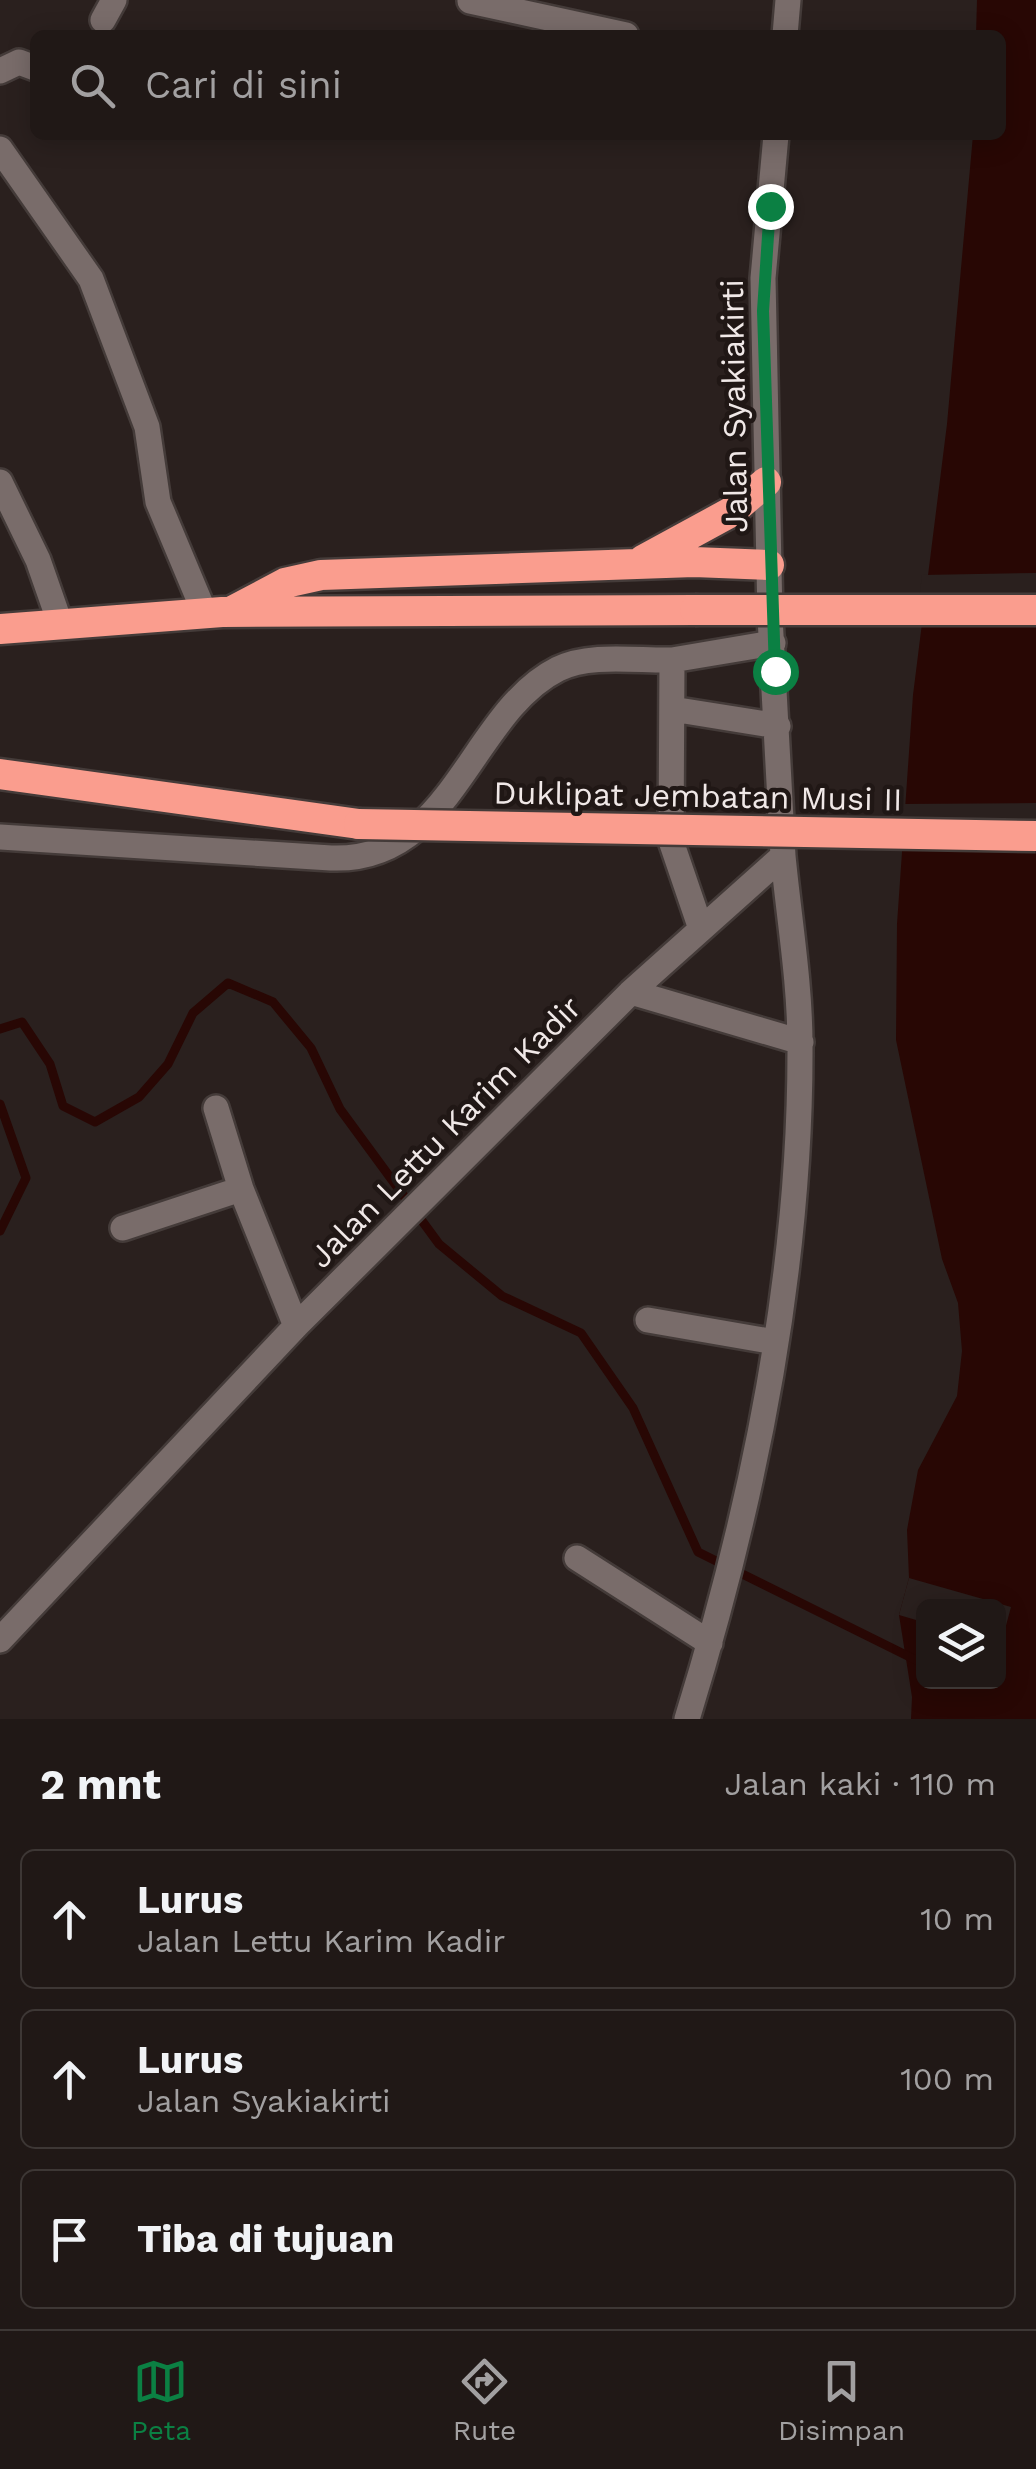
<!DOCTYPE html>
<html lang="id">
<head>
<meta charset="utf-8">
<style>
  :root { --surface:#201816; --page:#28211f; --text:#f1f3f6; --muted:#a2a0a1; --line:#3d3735; --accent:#0b8043 }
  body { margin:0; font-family:"Work Sans",sans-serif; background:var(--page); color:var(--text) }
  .controls { position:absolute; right:30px; bottom:30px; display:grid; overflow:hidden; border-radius:15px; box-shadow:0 5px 25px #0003 }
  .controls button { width:90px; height:90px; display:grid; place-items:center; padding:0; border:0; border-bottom:2px solid var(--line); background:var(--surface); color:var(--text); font:50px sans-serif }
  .stop { position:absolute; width:30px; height:30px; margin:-22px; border:8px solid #0b8043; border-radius:50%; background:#fff }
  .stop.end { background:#0b8043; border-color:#fff; box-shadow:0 2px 10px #0008 }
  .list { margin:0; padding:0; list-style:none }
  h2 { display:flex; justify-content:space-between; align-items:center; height:130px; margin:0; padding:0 40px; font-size:42px }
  h2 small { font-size:32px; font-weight:400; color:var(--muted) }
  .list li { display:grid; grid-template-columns:65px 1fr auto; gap:30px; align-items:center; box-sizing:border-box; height:140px; margin:0 20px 20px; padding:0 20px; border:2px solid var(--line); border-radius:15px }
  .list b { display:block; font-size:38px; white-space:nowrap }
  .list p { margin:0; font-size:32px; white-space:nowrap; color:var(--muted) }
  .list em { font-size:32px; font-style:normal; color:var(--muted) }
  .icon { flex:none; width:55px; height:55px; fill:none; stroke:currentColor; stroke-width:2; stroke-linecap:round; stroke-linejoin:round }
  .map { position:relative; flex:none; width:1036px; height:1719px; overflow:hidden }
  .search { position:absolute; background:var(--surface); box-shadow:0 5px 25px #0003; left:30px; right:30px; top:30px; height:110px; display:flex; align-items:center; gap:25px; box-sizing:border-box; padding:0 35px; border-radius:15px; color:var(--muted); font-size:38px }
  .sheet { height:610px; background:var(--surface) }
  nav { display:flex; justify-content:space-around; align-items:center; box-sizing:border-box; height:140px; border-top:2px solid var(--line); background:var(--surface); font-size:28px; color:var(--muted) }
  nav a { display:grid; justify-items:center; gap:5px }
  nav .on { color:var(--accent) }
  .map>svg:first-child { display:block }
</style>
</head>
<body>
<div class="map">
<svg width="1036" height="1719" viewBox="0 0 1036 1719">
  <rect width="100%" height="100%" fill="#2a201e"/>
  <!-- water -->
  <path fill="#280704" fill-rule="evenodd" d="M977 0H1036V1719H911L912 1697 899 1615 909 1578 907 1530 918 1470 957 1396 962 1351 958 1303 942 1259 896 1040 897 924 913 695 947 424 973 135H1001V35H976ZM924 1606H998V1682H924Z"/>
  <!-- pier -->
  <path fill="#2a201e" d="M1036 573V616L917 618 922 575Z
    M1036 803V850L897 851 900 804Z
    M909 1578 1011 1607 1001 1644 998 1606H924L923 1622 899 1615Z"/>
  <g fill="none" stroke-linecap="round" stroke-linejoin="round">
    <!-- stream -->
    <path stroke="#280704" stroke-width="9" d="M0 1029 22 1022 50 1064 63 1106 95 1122 139 1097 168 1064 193 1013 228 983 273 1002 311 1048 340 1109 439 1244 502 1296 581 1333 633 1408 698 1552 924 1664
      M0 1104 26 1178 0 1231"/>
    <defs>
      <path id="minor" d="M470 1 626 35
        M103 20 114 0
        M785 35 788 0
        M0 71 19 62 35 68
        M0 149 91 279 147 427 158 502 205 614
        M0 482 38 560 60 623
        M672 660 773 643
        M672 709 778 726
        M0 837 331 858C453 863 470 713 558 669 590 653 638 661 672 660L671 841 701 929
        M631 992 801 1042
        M216 1108 241 1189 296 1326
        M123 1228 241 1189
        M648 1320 775 1342
        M577 1558 710 1643
        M0 1640 296 1326 631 992 783 856 770 617 763 278 776 135
        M687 1719C754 1502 801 1274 800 1045 800 983 789 918 783 856"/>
      <path id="highway" d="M643 560 731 512 766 482
        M234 610 285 583 321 575 694 562 769 565
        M0 629 222 612 695 610
        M0 774 359 824"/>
    </defs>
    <!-- minor casing -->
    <use href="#minor" stroke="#443b39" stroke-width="30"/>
    <!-- highway casing -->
    <use href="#highway" stroke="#443b39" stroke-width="35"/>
    <!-- minor -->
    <use href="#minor" stroke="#796c6a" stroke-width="25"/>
    <!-- highway -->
    <use href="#highway" stroke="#fa9d8e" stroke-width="30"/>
    <defs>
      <path id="highway-bridge" d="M695 610H1036
        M359 824 1036 836"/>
    </defs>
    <!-- highway-bridge casing -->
    <use href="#highway-bridge" stroke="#443b39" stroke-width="35" stroke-linecap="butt"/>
    <!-- highway-bridge -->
    <use href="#highway-bridge" stroke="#fa9d8e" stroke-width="30"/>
  </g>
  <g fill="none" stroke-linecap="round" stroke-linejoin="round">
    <!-- route -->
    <path stroke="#0b8043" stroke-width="12" d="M770 206 763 311 775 671"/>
  </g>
  <g text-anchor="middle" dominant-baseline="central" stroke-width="9" stroke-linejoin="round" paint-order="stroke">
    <!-- street labels -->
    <g font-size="32" fill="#f0e8e7" stroke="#201715">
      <text transform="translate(734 406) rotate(-91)">Jalan Syakiakirti</text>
      <text transform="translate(698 796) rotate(1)">Duklipat Jembatan Musi II</text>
      <text transform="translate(445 1132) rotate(-45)">Jalan Lettu Karim Kadir</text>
    </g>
  </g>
</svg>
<div class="controls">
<button><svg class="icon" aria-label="layers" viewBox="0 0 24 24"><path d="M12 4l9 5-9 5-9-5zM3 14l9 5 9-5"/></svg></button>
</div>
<div class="stop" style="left:775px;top:671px"></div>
<div class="stop end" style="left:770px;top:206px"></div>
<div class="search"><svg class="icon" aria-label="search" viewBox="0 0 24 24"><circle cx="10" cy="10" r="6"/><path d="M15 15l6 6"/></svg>Cari di sini</div>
</div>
<section class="sheet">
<h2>2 mnt<small>Jalan kaki · 110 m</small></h2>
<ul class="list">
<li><svg class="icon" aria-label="ahead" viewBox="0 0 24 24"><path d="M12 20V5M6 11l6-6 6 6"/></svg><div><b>Lurus</b><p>Jalan Lettu Karim Kadir</p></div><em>10 m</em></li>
<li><svg class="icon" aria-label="ahead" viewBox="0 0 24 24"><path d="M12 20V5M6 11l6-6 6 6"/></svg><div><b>Lurus</b><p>Jalan Syakiakirti</p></div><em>100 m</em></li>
<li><svg class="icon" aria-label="arrive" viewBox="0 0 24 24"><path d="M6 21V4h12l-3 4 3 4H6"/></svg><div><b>Tiba di tujuan</b></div></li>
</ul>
</section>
<nav>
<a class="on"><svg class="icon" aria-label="map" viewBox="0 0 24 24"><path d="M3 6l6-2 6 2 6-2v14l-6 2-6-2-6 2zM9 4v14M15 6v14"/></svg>Peta</a>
<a><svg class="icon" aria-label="directions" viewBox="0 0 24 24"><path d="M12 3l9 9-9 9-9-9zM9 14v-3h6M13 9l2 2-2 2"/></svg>Rute</a>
<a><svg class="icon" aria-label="saved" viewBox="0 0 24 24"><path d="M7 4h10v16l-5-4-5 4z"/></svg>Disimpan</a>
</nav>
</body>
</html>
